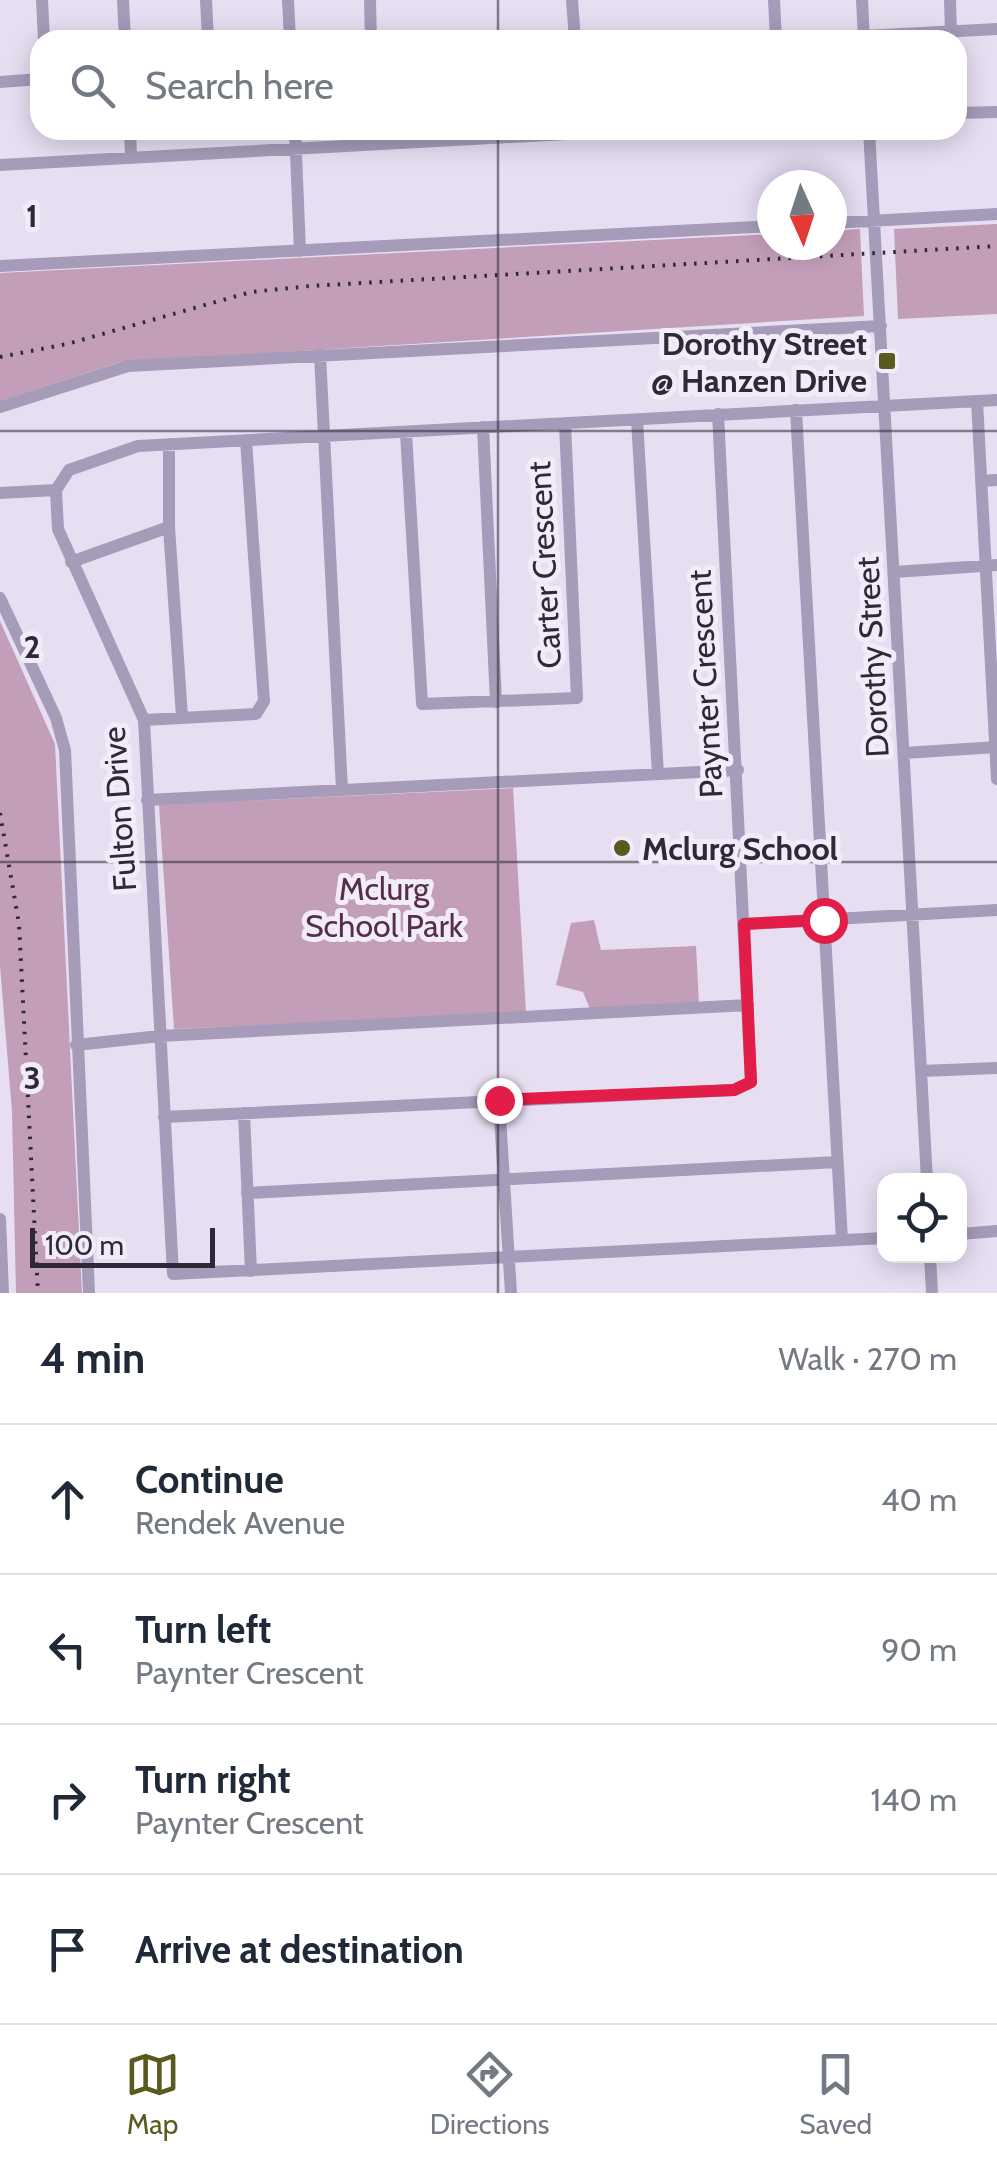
<!DOCTYPE html>
<html lang="en">
<head>
<meta charset="utf-8">
<style>
  :root { --surface:#fff; --page:#f6f6f7; --text:#1f2937; --muted:#747a83; --line:#e0e1e3; --accent:#5a5a1f }
  body { margin:0; font-family:Cabin,sans-serif; background:var(--page); color:var(--text) }
  .controls { position:absolute; right:30px; bottom:30px; display:grid; overflow:hidden; border-radius:20px; box-shadow:0 5px 25px #0003 }
  .controls button { width:90px; height:90px; display:grid; place-items:center; padding:0; border:0; border-bottom:2px solid var(--line); background:var(--surface); color:var(--text); font:50px sans-serif }
  .compass { position:absolute; left:757px; top:170px; width:90px; height:90px; border-radius:50%; background:var(--surface); box-shadow:0 5px 25px #0003; rotate:177deg }
  .scale { position:absolute; left:30px; bottom:25px; width:185px; box-sizing:border-box; padding-left:10px; border:5px solid #2d2938; border-top:0; font-size:28px; line-height:35px; white-space:nowrap; color:#2d2938; -webkit-text-stroke:8px #f2ebfa; paint-order:stroke }
  .stop { position:absolute; width:30px; height:30px; margin:-22px; border:8px solid #e11d48; border-radius:50%; background:#fff }
  .stop.end { background:#e11d48; border-color:#fff; box-shadow:0 2px 10px #0008 }
  .list { margin:0; padding:0; list-style:none }
  h2 { display:flex; justify-content:space-between; align-items:center; height:130px; margin:0; padding:0 40px; font-size:42px }
  h2 small { font-size:32px; font-weight:400; color:var(--muted) }
  .list li { display:grid; grid-template-columns:65px 1fr auto; gap:30px; align-items:center; box-sizing:border-box; height:150px; padding:0 40px; border-top:2px solid var(--line) }
  .list b { display:block; font-size:38px; white-space:nowrap }
  .list p { margin:0; font-size:32px; white-space:nowrap; color:var(--muted) }
  .list em { font-size:32px; font-style:normal; color:var(--muted) }
  .icon { flex:none; width:55px; height:55px; fill:none; stroke:currentColor; stroke-width:2; stroke-linecap:round; stroke-linejoin:round }
  .map { position:relative; flex:none; width:997px; height:1293px; overflow:hidden }
  .search { position:absolute; background:var(--surface); box-shadow:0 5px 25px #0003; left:30px; right:30px; top:30px; height:110px; display:flex; align-items:center; gap:25px; box-sizing:border-box; padding:0 35px; border-radius:30px; color:var(--muted); font-size:38px }
  .sheet { height:730px; background:var(--surface) }
  nav { display:flex; justify-content:space-around; align-items:center; box-sizing:border-box; height:140px; border-top:2px solid var(--line); background:var(--surface); font-size:28px; color:var(--muted) }
  nav a { display:grid; justify-items:center; gap:5px }
  nav .on { color:var(--accent) }
  .map>svg:first-child { display:block }
</style>
</head>
<body>
<div class="map">
<svg width="997" height="1293" viewBox="0 0 997 1293">
  <rect width="100%" height="100%" fill="#e7def2"/>
  <!-- green -->
  <path fill="#c29eb8" d="M997 224V314L898 319 894 229Z
    M860 229 864 316 120 362 0 401V273L772 234V245H832V231Z
    M0 621 55 744 82 1293H16L12 1112 0 966Z
    M513 788 526 1013 174 1029 159 805Z
    M594 920 601 950 696 946 699 1004 590 1009 583 992 556 985 571 923Z"/>
  <g fill="none" stroke-linecap="round" stroke-linejoin="round">
    <!-- minor -->
    <path stroke="#a69bb9" stroke-width="12" d="M42 0 44 40
      M123 0 125 40
      M206 0 208 40
      M288 0 290 40
      M370 0 371 40
      M572 0 575 40
      M774 0 776 40
      M862 0 864 40
      M950 0 951 32
      M788 40 997 29
      M0 82 40 79
      M957 113 997 112
      M130 130 131 157
      M295 130 300 251
      M869 130 927 1180
      M0 165 639 130
      M832 223 997 214
      M0 266 772 226
      M320 355 342 790
      M977 401 997 779
      M0 407 128 366 881 326
      M796 410 842 1240
      M637 420 658 774
      M483 427 496 702
      M406 433 422 704 577 698 565 423
      M169 444V527L182 717
      M981 481 997 480
      M0 493 56 490
      M71 562 169 527
      M895 572 997 565
      M0 598 56 718 65 750 89 1293
      M144 720 256 714 264 701 246 440
      M904 753 997 747
      M147 800 738 770
      M744 924 997 910
      M76 1045 160 1036 748 1005
      M921 1071 997 1068
      M499 1101 511 1293
      M244 1113 251 1271
      M164 1117 734 1090 751 1082 718 414
      M247 1193 837 1162
      M0 1219 3 1293
      M960 1234 997 1231
      M884 1238 173 1274 144 720 58 529 56 490 69 470 138 446 997 400
      M930 1256 932 1293"/>
    <!-- rail -->
    <path stroke="#2d2938" stroke-width="4" stroke-dasharray="2.5 8" stroke-linecap="butt" d="M0 357 67 344 251 292 310 286 997 246
      M0 813 19 924 38 1293"/>
  </g>
  <g fill="none" stroke-linecap="round" stroke-linejoin="round">
    <!-- route -->
    <path stroke="#e11d48" stroke-width="12" d="M499 1100 734 1090 751 1082 744 924 824 920"/>
  </g>
  <!-- grid -->
  <path fill="none" stroke="#2d2938" stroke-width="2.5" stroke-opacity="0.55" d="M498 0V40M498 130V1293M0 431H997M0 862H997"/>
  <!-- markers -->
  <g fill="#5a5a1f" stroke="#f2ebfa" stroke-width="4">
    <rect x="877" y="351" width="20" height="20" rx="5"/>
    <circle cx="622" cy="848" r="10"/>
  </g>
  <g text-anchor="middle" dominant-baseline="central" stroke-width="10" stroke-linejoin="round" paint-order="stroke">
    <!-- poi labels -->
    <g font-size="32" font-weight="bold" fill="#2d2938" stroke="#f2ebfa" text-anchor="end">
      <text x="867" y="343">Dorothy Street<tspan x="867" dy="37">@ Hanzen Drive</tspan></text>
      <text x="642" y="848" text-anchor="start">Mclurg School</text>
    </g>
    <!-- street labels -->
    <g font-size="32" fill="#2d2938" stroke="#f2ebfa">
      <text transform="translate(544 565) rotate(-93)">Carter Crescent</text>
      <text transform="translate(872 657) rotate(-93)">Dorothy Street</text>
      <text transform="translate(705 684) rotate(-93)">Paynter Crescent</text>
      <text transform="translate(119 809) rotate(-94)">Fulton Drive</text>
    </g>
    <!-- park labels -->
    <g font-size="32" fill="#562d4a" stroke="#f2ebfa">
      <text x="384" y="888">Mclurg<tspan x="384" dy="37">School Park</tspan></text>
    </g>
  </g>
  <g font-size="32" text-anchor="middle" font-weight="bold" fill="#2d2938" stroke="#f2ebfa" stroke-width="10" stroke-linejoin="round" paint-order="stroke">
    <text x="32" y="227">1</text>
    <text x="32" y="658">2</text>
    <text x="32" y="1089">3</text>
  </g>
</svg>
<div class="controls">
<button><svg class="icon" aria-label="locate" viewBox="0 0 24 24"><circle cx="12" cy="12" r="6"/><path d="M12 2v4M12 18v4M2 12h4M18 12h4"/></svg></button>
</div>
<svg class="compass" viewBox="-18 -18 36 36"><path d="M0-13l5 13h-10z" fill="#e53935"/><path d="M0 13l5-13h-10z" fill="#747a83"/></svg>
<div class="scale">100 m</div>
<div class="stop" style="left:824px;top:920px"></div>
<div class="stop end" style="left:499px;top:1100px"></div>
<div class="search"><svg class="icon" aria-label="search" viewBox="0 0 24 24"><circle cx="10" cy="10" r="6"/><path d="M15 15l6 6"/></svg>Search here</div>
</div>
<section class="sheet">
<h2>4 min<small>Walk · 270 m</small></h2>
<ul class="list">
<li><svg class="icon" aria-label="ahead" viewBox="0 0 24 24"><path d="M12 20V5M6 11l6-6 6 6"/></svg><div><b>Continue</b><p>Rendek Avenue</p></div><em>40 m</em></li>
<li><svg class="icon" aria-label="left" viewBox="0 0 24 24"><path d="M17 20v-9H6M10 6l-5 5 5 5"/></svg><div><b>Turn left</b><p>Paynter Crescent</p></div><em>90 m</em></li>
<li><svg class="icon" aria-label="right" viewBox="0 0 24 24"><path d="M7 20v-9h11M14 6l5 5-5 5"/></svg><div><b>Turn right</b><p>Paynter Crescent</p></div><em>140 m</em></li>
<li><svg class="icon" aria-label="arrive" viewBox="0 0 24 24"><path d="M6 21V4h12l-3 4 3 4H6"/></svg><div><b>Arrive at destination</b></div></li>
</ul>
</section>
<nav>
<a class="on"><svg class="icon" aria-label="map" viewBox="0 0 24 24"><path d="M3 6l6-2 6 2 6-2v14l-6 2-6-2-6 2zM9 4v14M15 6v14"/></svg>Map</a>
<a><svg class="icon" aria-label="directions" viewBox="0 0 24 24"><path d="M12 3l9 9-9 9-9-9zM9 14v-3h6M13 9l2 2-2 2"/></svg>Directions</a>
<a><svg class="icon" aria-label="saved" viewBox="0 0 24 24"><path d="M7 4h10v16l-5-4-5 4z"/></svg>Saved</a>
</nav>
</body>
</html>
